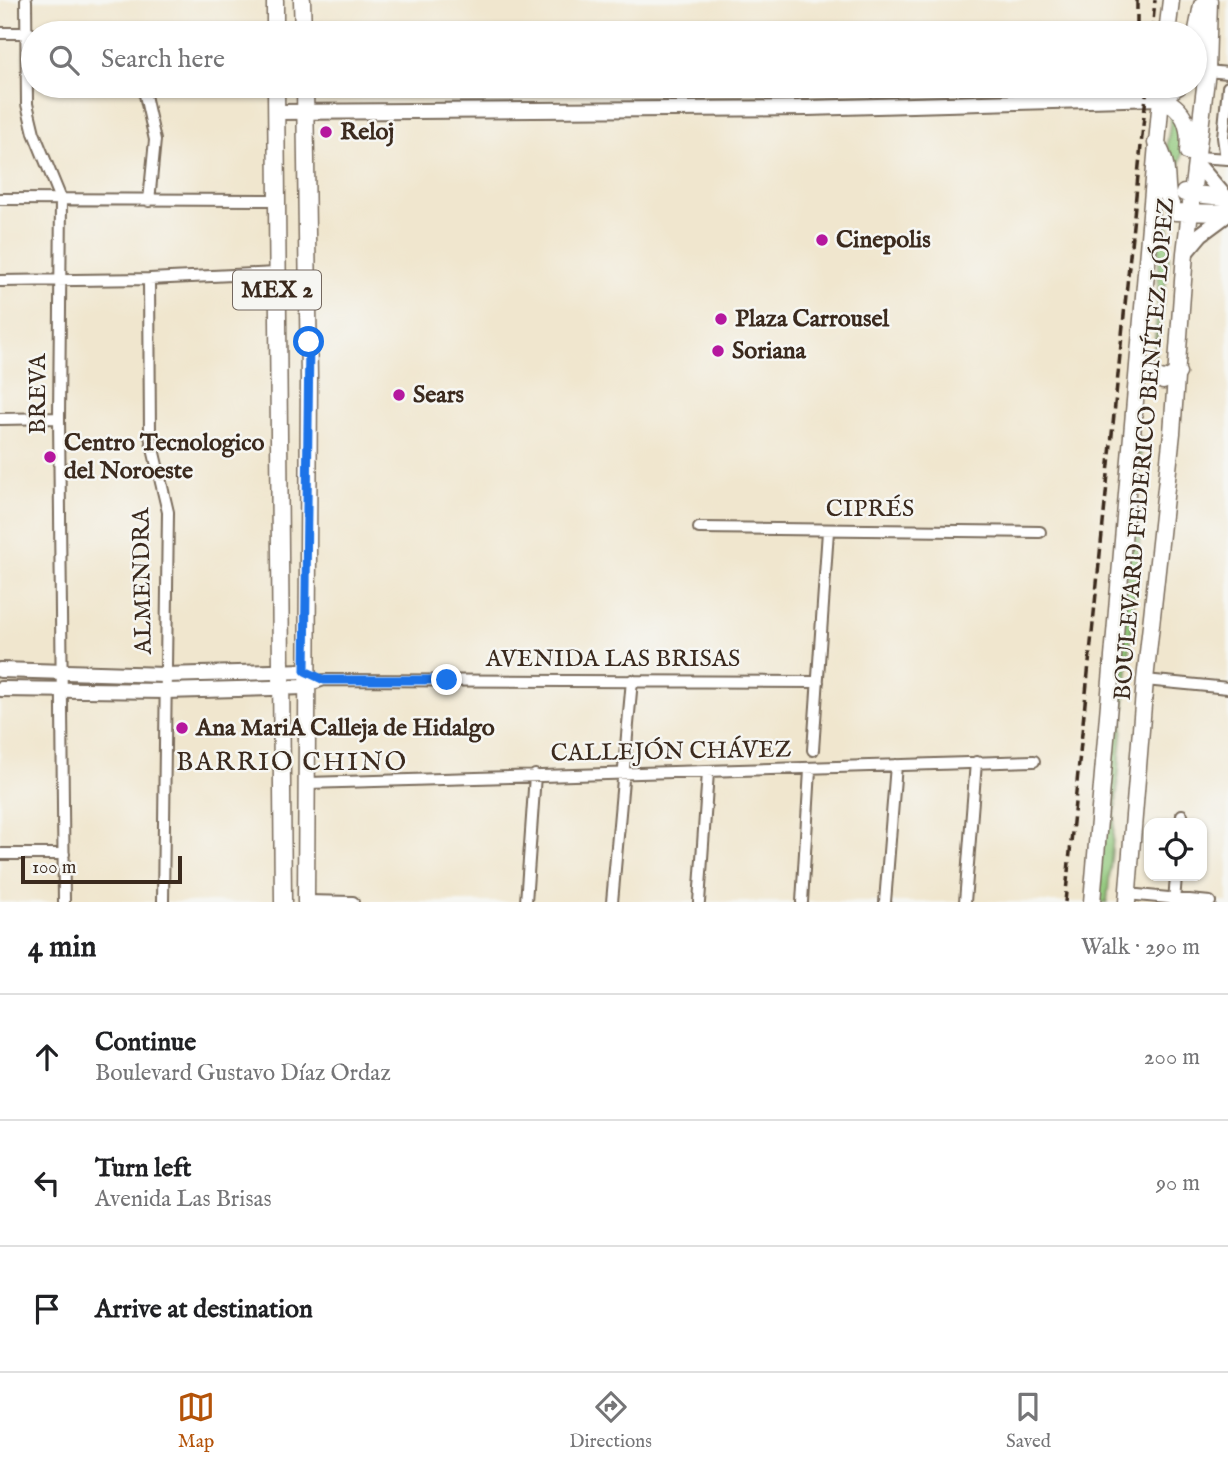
<!DOCTYPE html>
<html lang="en">
<head>
<meta charset="utf-8">
<style>
  :root { --surface:#fff; --page:#f2f2f2; --text:#202124; --muted:#757577; --line:#e0e0e0; --accent:#b45309 }
  body { margin:0; font-family:"IM FELL English",serif; background:var(--page); color:var(--text) }
  .controls { position:absolute; right:21px; bottom:21px; display:grid; overflow:hidden; border-radius:14px; box-shadow:0 2px 5px #0004 }
  .controls button { width:63px; height:63px; display:grid; place-items:center; padding:0; border:0; border-bottom:2px solid var(--line); background:var(--surface); color:var(--text); font:35px sans-serif }
  .scale { position:absolute; left:21px; bottom:18px; width:161px; box-sizing:border-box; padding-left:7px; border:4px solid #3b2a1e; border-top:0; font-size:19px; line-height:24px; white-space:nowrap; color:#3b2a1e; -webkit-text-stroke:5px #f6f6f2; paint-order:stroke }
  .stop { position:absolute; width:21px; height:21px; margin:-16px; border:5px solid #1a73e8; border-radius:50%; background:#fff }
  .stop.end { background:#1a73e8; border-color:#fff; box-shadow:0 2px 7px #0008 }
  .list { margin:0; padding:0; list-style:none }
  h2 { display:flex; justify-content:space-between; align-items:center; height:91px; margin:0; padding:0 28px; font-size:30px }
  h2 small { font-size:23px; font-weight:400; color:var(--muted) }
  .list li { display:grid; grid-template-columns:46px 1fr auto; gap:21px; align-items:center; box-sizing:border-box; height:126px; padding:0 28px; border-top:2px solid var(--line) }
  .list b { display:block; font-size:26px; white-space:nowrap }
  .list p { margin:0; font-size:23px; white-space:nowrap; color:var(--muted) }
  .list em { font-size:23px; font-style:normal; color:var(--muted) }
  .icon { flex:none; width:38px; height:38px; fill:none; stroke:currentColor; stroke-width:2; stroke-linecap:round; stroke-linejoin:round }
  .map { position:relative; flex:none; width:1228px; height:902px; overflow:hidden }
  .search { position:absolute; background:var(--surface); box-shadow:0 2px 5px #0004; left:21px; right:21px; top:21px; height:77px; display:flex; align-items:center; gap:18px; box-sizing:border-box; padding:0 24px; border-radius:38px; color:var(--muted); font-size:26px }
  .sheet { height:469px; background:var(--surface) }
  nav { display:flex; justify-content:space-around; align-items:center; box-sizing:border-box; height:98px; border-top:2px solid var(--line); background:var(--surface); font-size:19px; color:var(--muted) }
  nav a { display:grid; justify-items:center; gap:4px }
  nav .on { color:var(--accent) }
  .map>svg:first-child { display:block }
</style>
</head>
<body>
<div class="map">
<svg width="1228" height="902" viewBox="0 0 1228 902">
  <rect width="100%" height="100%" fill="#f6f6f2"/>
  <filter id="ink" filterUnits="userSpaceOnUse"><feTurbulence type="fractalNoise" baseFrequency=".0143" numOctaves="2"/><feDisplacementMap in="SourceGraphic" scale="14" xChannelSelector="R" yChannelSelector="G"/><feConvolveMatrix kernelMatrix="1 2 1 2 8 2 1 2 1" color-interpolation-filters="sRGB"/></filter>
  <filter id="wash" filterUnits="userSpaceOnUse"><feTurbulence type="fractalNoise" baseFrequency=".00686" numOctaves="4" result="noise"/><feDisplacementMap in="SourceGraphic" scale="28" xChannelSelector="R" yChannelSelector="G"/><feGaussianBlur stdDeviation="1.57" result="paint"/><feColorMatrix in="noise" values="0 0 0 0 0 0 0 0 0 0 0 0 0 0 0 0 0 1.4 0 .05"/><feComposite in="paint" operator="in"/></filter>
  <g filter="url(#wash)">
    <rect width="100%" height="100%" fill="#f0e6ce"/>
    <!-- green -->
    <path fill="#90c87a" stroke="#66794c" stroke-width="2" d="M1172 111 1185 139 1173 201 1174 165 1167 145Z
      M1160 203 1163 213 1169 216V259L1153 369 1158 297Z
      M1140 435 1142 447 1135 507 1140 533 1111 860 1107 902H1097Z"/>
  </g>
  <g filter="url(#ink)">
    <g fill="none" stroke-linecap="round" stroke-linejoin="round">
      <defs>
        <path id="street" d="M26 0 27 104 34 133 61 199 59 418 64 902
          M0 33H30
          M48 33 275 31
          M1207 71 1228 73
          M143 86 155 140 149 201
          M1197 157 1228 159
          M1226 159 1223 137 1228 87
          M0 199 276 200
          M149 279 150 436 168 512 163 902
          M0 281 149 279 277 273
          M0 419 59 418
          M699 528 1040 532
          M1145 680 1228 688
          M305 687 324 680 818 682
          M813 750 828 531
          M308 783 1034 761
          M1181 823 1182 815
          M0 854H64
          M1127 894 1210 902
          M306 901 353 902
          M526 902 535 775
          M612 902 632 680
          M699 902 708 772
          M802 902 810 770
          M885 902 896 765
          M965 902 976 762
          M1174 902 1176 876"/>
        <path id="secondary" d="M276 112 807 108 1160 98
          M1196 163 1228 200
          M1185 253 1201 234 1228 214
          M0 670 165 675 305 671
          M0 689 166 691 305 687"/>
        <path id="primary" d="M302 0 303 33
          M275 33V0
          M1167 33 1171 0
          M1195 40 1202 5
          M276 86 283 902
          M305 86 309 379 306 902
          M1160 98C1185 108 1191 126 1188 152
          M1160 98 1179 86
          M1156 143C1174 170 1160 190 1175 212L1228 213
          M1184 193 1224 197
          M1140 361 1147 371 1163 381 1178 373
          M1092 902 1162 86
          M1127 902 1145 680 1172 433 1185 253 1207 71 1209 0"/>
      </defs>
      <!-- street casing -->
      <use href="#street" stroke="#7a6c5c" stroke-width="14"/>
      <!-- secondary casing -->
      <use href="#secondary" stroke="#7a6c5c" stroke-width="18"/>
      <!-- primary casing -->
      <use href="#primary" stroke="#7a6c5c" stroke-width="19"/>
      <!-- street -->
      <use href="#street" stroke="#fff" stroke-width="10"/>
      <!-- secondary -->
      <use href="#secondary" stroke="#fff" stroke-width="14"/>
      <!-- primary -->
      <use href="#primary" stroke="#fff" stroke-width="16"/>
      <!-- rail -->
      <path stroke="#3b2a1e" stroke-width="3.5" stroke-dasharray="10 5" stroke-linecap="butt" d="M1137 0V33
        M1152 33 1155 0
        M1065 902 1147 86"/>
    </g>
  </g>
  <g fill="none" stroke-linecap="round" stroke-linejoin="round" filter="url(#ink)">
    <!-- route -->
    <path stroke="#1a73e8" stroke-width="9" d="M309 342 305 671 324 680H447"/>
  </g>
  <!-- markers -->
  <g fill="#b5179e" stroke="#f6f6f2" stroke-width="2.5">
    <circle cx="326" cy="132" r="7"/>
    <circle cx="822" cy="240" r="7"/>
    <circle cx="721" cy="319" r="7"/>
    <circle cx="718" cy="351" r="7"/>
    <circle cx="399" cy="395" r="7"/>
    <circle cx="50" cy="457" r="7"/>
    <circle cx="182" cy="728" r="7"/>
  </g>
  <g text-anchor="middle" dominant-baseline="central" stroke-width="5" stroke-linejoin="round" paint-order="stroke">
    <!-- shield labels -->
    <rect fill="#f6f6f2" stroke="#73675e" stroke-width="2" x="233" y="270.5" width="88" height="39" rx="5"/>
    <g font-size="23" font-weight="bold" fill="#3b2a1e">
      <text x="277" y="290">MEX 2</text>
    </g>
    <!-- poi labels -->
    <g font-size="24" font-weight="bold" fill="#3b2a1e" stroke="#f6f6f2" text-anchor="start">
      <text x="340" y="132">Reloj</text>
      <text x="836" y="240">Cinepolis</text>
      <text x="735" y="319">Plaza Carrousel</text>
      <text x="732" y="351">Soriana</text>
      <text x="413" y="395">Sears</text>
      <text x="64" y="443">Centro Tecnologico<tspan x="64" dy="28">del Noroeste</tspan></text>
      <text x="196" y="728">Ana MariA Calleja de Hidalgo</text>
    </g>
    <!-- street labels -->
    <g font-size="24" fill="#3b2a1e" stroke="#f6f6f2">
      <text transform="translate(38 394) rotate(-90)">BREVA</text>
      <text transform="translate(1145 449) rotate(-85)">BOULEVARD FEDERICO BENÍTEZ LÓPEZ</text>
      <text x="870" y="509">CIPRÉS</text>
      <text transform="translate(143 581) rotate(-91)">ALMENDRA</text>
      <text x="613" y="659">AVENIDA LAS BRISAS</text>
      <text transform="translate(671 752) rotate(-1)">CALLEJÓN CHÁVEZ</text>
    </g>
    <!-- neighbourhood labels -->
    <g font-size="26" letter-spacing="2" fill="#3b2a1e" stroke="#f6f6f2">
      <text x="292" y="762">BARRIO CHINO</text>
    </g>
  </g>
</svg>
<div class="controls">
<button><svg class="icon" aria-label="locate" viewBox="0 0 24 24"><circle cx="12" cy="12" r="6"/><path d="M12 2v4M12 18v4M2 12h4M18 12h4"/></svg></button>
</div>
<div class="scale">100 m</div>
<div class="stop" style="left:309px;top:342px"></div>
<div class="stop end" style="left:447px;top:680px"></div>
<div class="search"><svg class="icon" aria-label="search" viewBox="0 0 24 24"><circle cx="10" cy="10" r="6"/><path d="M15 15l6 6"/></svg>Search here</div>
</div>
<section class="sheet">
<h2>4 min<small>Walk · 290 m</small></h2>
<ul class="list">
<li><svg class="icon" aria-label="ahead" viewBox="0 0 24 24"><path d="M12 20V5M6 11l6-6 6 6"/></svg><div><b>Continue</b><p>Boulevard Gustavo Díaz Ordaz</p></div><em>200 m</em></li>
<li><svg class="icon" aria-label="left" viewBox="0 0 24 24"><path d="M17 20v-9H6M10 6l-5 5 5 5"/></svg><div><b>Turn left</b><p>Avenida Las Brisas</p></div><em>90 m</em></li>
<li><svg class="icon" aria-label="arrive" viewBox="0 0 24 24"><path d="M6 21V4h12l-3 4 3 4H6"/></svg><div><b>Arrive at destination</b></div></li>
</ul>
</section>
<nav>
<a class="on"><svg class="icon" aria-label="map" viewBox="0 0 24 24"><path d="M3 6l6-2 6 2 6-2v14l-6 2-6-2-6 2zM9 4v14M15 6v14"/></svg>Map</a>
<a><svg class="icon" aria-label="directions" viewBox="0 0 24 24"><path d="M12 3l9 9-9 9-9-9zM9 14v-3h6M13 9l2 2-2 2"/></svg>Directions</a>
<a><svg class="icon" aria-label="saved" viewBox="0 0 24 24"><path d="M7 4h10v16l-5-4-5 4z"/></svg>Saved</a>
</nav>
</body>
</html>
